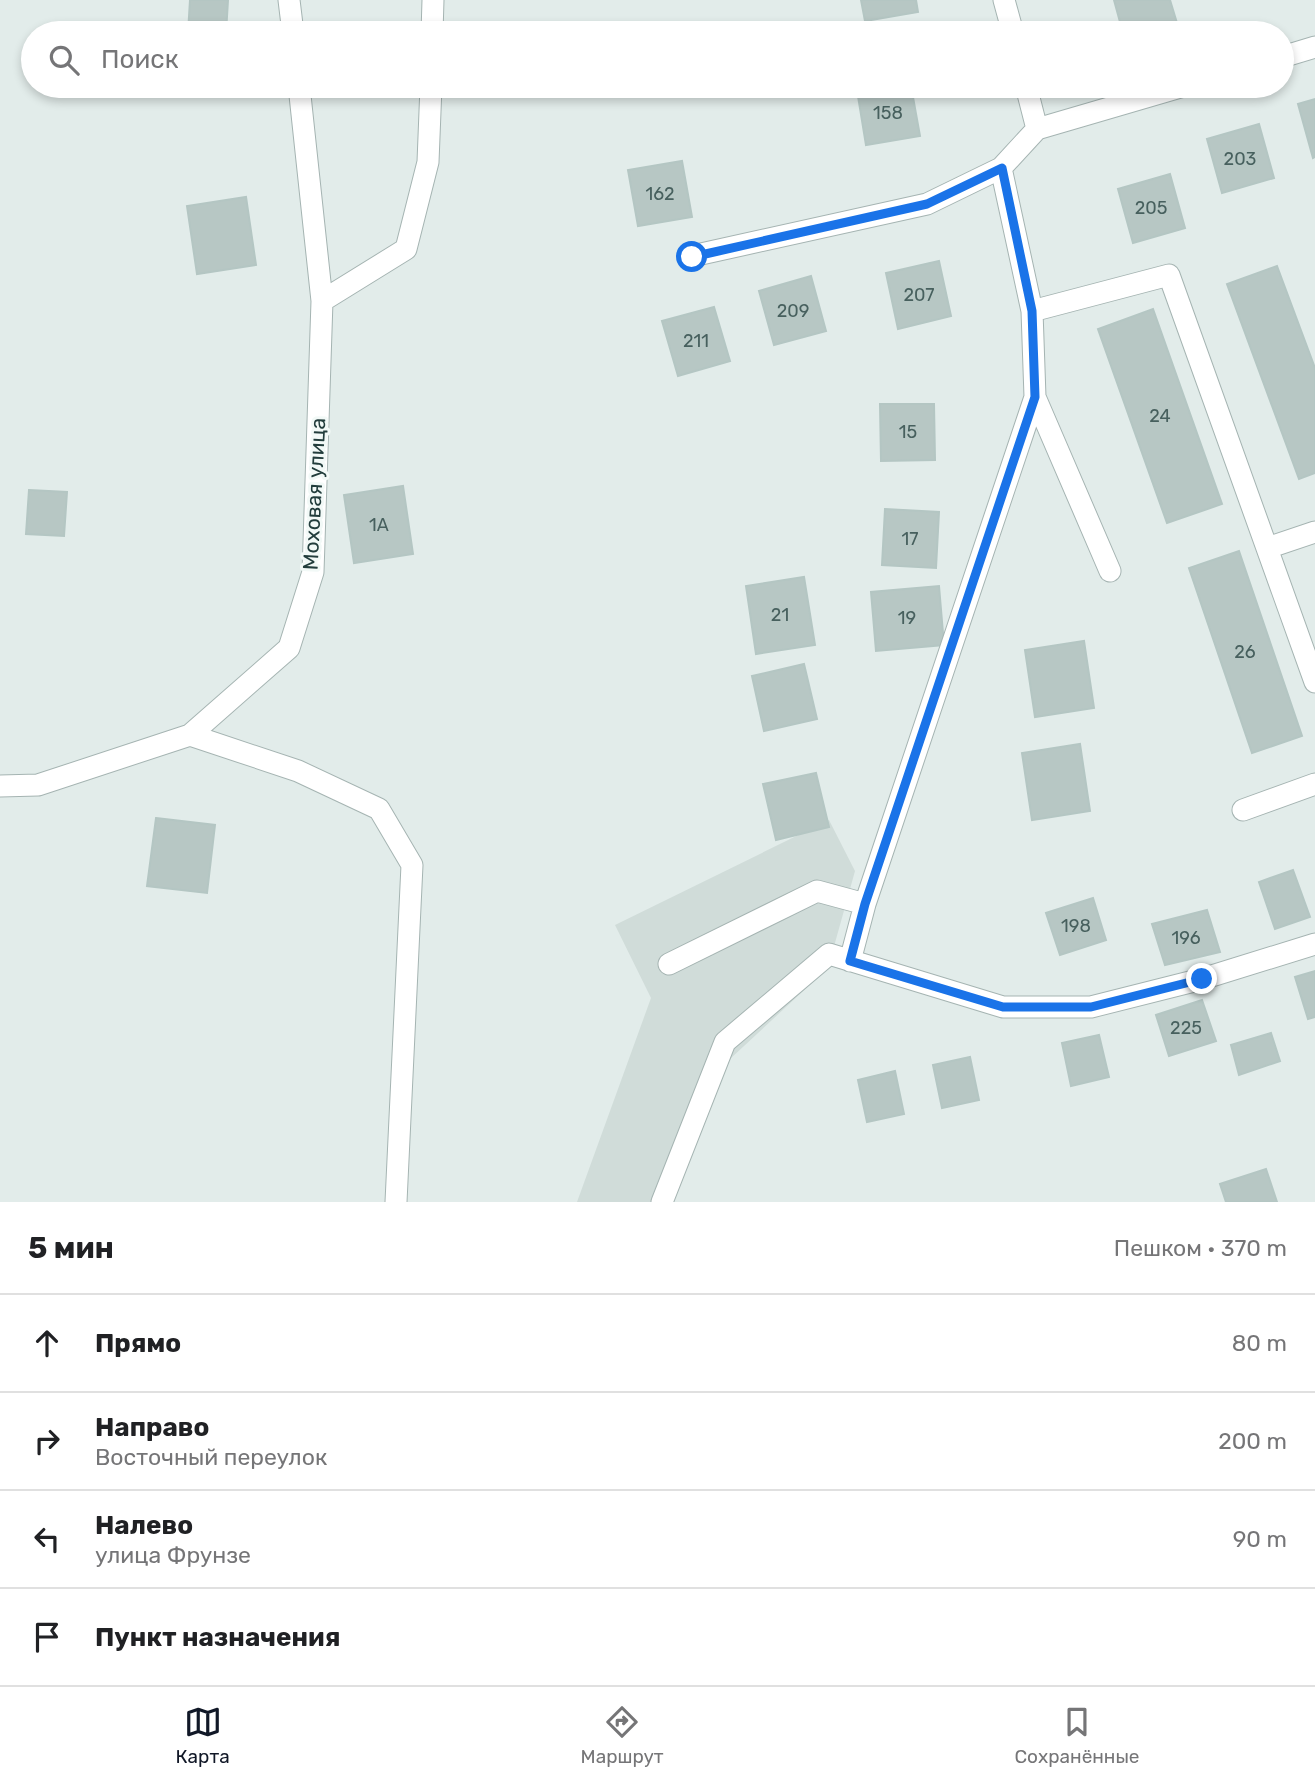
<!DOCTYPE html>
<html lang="ru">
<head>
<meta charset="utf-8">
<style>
  :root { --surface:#fff; --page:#f2f2f2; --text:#202124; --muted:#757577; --line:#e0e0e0; --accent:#111827 }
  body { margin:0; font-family:Rubik,sans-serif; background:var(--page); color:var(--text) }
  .stop { position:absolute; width:21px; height:21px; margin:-16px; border:5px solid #1a73e8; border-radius:50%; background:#fff }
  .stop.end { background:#1a73e8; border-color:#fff; box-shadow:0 2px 7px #0008 }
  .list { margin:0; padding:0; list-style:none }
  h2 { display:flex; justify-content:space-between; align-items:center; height:91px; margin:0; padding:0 28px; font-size:30px }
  h2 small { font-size:23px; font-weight:400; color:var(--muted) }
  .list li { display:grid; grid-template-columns:46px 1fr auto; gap:21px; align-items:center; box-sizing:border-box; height:98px; padding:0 28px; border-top:2px solid var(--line) }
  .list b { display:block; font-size:26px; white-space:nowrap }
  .list p { margin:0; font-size:23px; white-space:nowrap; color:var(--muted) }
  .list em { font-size:23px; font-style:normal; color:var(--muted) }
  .icon { flex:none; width:38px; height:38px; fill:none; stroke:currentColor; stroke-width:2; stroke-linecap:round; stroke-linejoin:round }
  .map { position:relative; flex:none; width:1315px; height:1202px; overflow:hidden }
  .search { position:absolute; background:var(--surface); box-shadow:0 4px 10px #0003; left:21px; right:21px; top:21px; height:77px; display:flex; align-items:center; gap:18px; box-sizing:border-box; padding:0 24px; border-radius:38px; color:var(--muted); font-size:26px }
  .sheet { height:483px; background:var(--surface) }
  nav { display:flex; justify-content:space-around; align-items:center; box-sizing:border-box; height:98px; border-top:2px solid var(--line); background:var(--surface); font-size:19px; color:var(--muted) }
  nav a { display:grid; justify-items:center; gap:4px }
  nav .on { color:var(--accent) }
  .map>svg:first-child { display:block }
</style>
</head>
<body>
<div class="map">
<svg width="1315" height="1202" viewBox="0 0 1315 1202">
  <rect width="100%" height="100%" fill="#e2ecea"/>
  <!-- built -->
  <path fill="#d0dcd9" d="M829 820 855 871 828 968 717 1071 668 1202H577L651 998 615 925Z"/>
  <!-- building -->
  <path fill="#b7c7c4" stroke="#b4c6c3" stroke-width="2" d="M190 0H228L226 33H188Z
    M861 0H916L918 12 865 21Z
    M1114 0H1170L1180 33H1123Z
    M880 86H911L920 136 866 145 857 90Z
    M1315 99V157L1313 158 1298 104Z
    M1259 124 1274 178 1222 193 1207 139Z
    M682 161 692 217 638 226 628 170Z
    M1170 174 1185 228 1133 243 1118 189Z
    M246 197 256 265 197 274 187 206Z
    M939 261 951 316 898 329 886 273Z
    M1277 266 1315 368V473L1299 479 1227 284Z
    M811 276 826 331 774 345 759 291Z
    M714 307 730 361 678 376 662 321Z
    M1153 309 1222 504 1167 523 1098 329Z
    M880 404H934L935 460 881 461Z
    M403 486 413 554 354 563 344 495Z
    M29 490 67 492 64 536 26 534Z
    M885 509 939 512 936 568 882 565Z
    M1239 551 1302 736 1252 753 1189 568Z
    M804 577 815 645 756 654 746 586Z
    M939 586 944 645 876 651 871 592Z
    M1084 641 1094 708 1035 717 1025 650Z
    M804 664 817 719 764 731 752 676Z
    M1080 744 1090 811 1032 820 1022 753Z
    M816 773 829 827 776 840 763 784Z
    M156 818 215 825 207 893 147 886Z
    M1293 870 1310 917 1275 929 1259 882Z
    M1093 898 1106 940 1060 955 1046 913Z
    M1207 910 1220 952 1165 965 1152 924Z
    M1315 971V1017L1308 1019 1295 977Z
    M1202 1000 1216 1041 1169 1056 1156 1015Z
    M1271 1033 1280 1061 1239 1075 1231 1045Z
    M1099 1035 1109 1077 1071 1086 1062 1043Z
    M970 1057 979 1100 942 1108 933 1065Z
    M895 1071 904 1114 867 1122 858 1080Z
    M1266 1169 1277 1202H1226L1220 1184Z"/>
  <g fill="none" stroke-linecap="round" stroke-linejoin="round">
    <defs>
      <path id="minor" d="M289 0 293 33
        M1004 0 1013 33
        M432 33 433 0
        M1282 57 1315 47
        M1037 129 1184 86
        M692 256 927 204 1001 168
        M322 301 406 249 428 162 431 86
        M1032 311 1169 275 1315 682
        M1035 397 1110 571
        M1267 548 1315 532
        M190 735 298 771 379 809 412 865 396 1202
        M0 786 38 785 190 735 289 648 313 572 322 301 299 86
        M1243 810 1315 784
        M850 961 865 904 1035 397 1032 311 1001 168 1037 129 1026 86
        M669 964 817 891 865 904
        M662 1202 725 1042 829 954 1003 1007H1091L1202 979 1315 944"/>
    </defs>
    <!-- minor casing -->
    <use href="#minor" stroke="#a5b4b2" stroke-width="23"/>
    <!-- minor -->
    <use href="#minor" stroke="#fff" stroke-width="21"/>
  </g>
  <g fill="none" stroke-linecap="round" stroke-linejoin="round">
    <!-- route -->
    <path stroke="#1a73e8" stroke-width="9" d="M692 257 927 204 1002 168 1032 311 1035 397 865 904 850 961 1003 1007H1091L1202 979"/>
  </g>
  <g text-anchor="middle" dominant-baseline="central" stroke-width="6" stroke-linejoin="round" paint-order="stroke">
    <!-- number labels -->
    <g font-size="18" fill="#47605e">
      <text x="888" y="113">158</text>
      <text x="1240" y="159">203</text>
      <text x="660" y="194">162</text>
      <text x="1151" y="208">205</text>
      <text x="919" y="295">207</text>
      <text x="793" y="311">209</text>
      <text x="696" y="341">211</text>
      <text x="1160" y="416">24</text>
      <text x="908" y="432">15</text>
      <text x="379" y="525">1А</text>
      <text x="910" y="539">17</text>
      <text x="780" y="615">21</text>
      <text x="907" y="618">19</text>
      <text x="1245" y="652">26</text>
      <text x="1076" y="926">198</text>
      <text x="1186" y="938">196</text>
      <text x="1186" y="1028">225</text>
    </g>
    <!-- street labels -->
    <g font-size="21" fill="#223d3c" stroke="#f2f9f7">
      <text transform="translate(314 494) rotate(-87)">Моховая улица</text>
    </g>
  </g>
</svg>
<div class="stop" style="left:692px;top:257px"></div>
<div class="stop end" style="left:1202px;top:979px"></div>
<div class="search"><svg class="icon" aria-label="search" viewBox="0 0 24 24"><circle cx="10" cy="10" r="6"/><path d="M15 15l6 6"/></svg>Поиск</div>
</div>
<section class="sheet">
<h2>5 мин<small>Пешком · 370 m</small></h2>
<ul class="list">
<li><svg class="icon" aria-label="ahead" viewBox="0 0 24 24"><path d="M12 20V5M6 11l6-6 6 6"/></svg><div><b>Прямо</b></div><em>80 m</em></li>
<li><svg class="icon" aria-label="right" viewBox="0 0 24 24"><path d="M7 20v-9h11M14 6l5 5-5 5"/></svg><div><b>Направо</b><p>Восточный переулок</p></div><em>200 m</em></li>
<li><svg class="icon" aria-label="left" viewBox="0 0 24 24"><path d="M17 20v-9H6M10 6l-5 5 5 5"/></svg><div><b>Налево</b><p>улица Фрунзе</p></div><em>90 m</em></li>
<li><svg class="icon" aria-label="arrive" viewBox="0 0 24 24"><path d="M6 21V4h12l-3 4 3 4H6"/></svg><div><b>Пункт назначения</b></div></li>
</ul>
</section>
<nav>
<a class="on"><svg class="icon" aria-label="map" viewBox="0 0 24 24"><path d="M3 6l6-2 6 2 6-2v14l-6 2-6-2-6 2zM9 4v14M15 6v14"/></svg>Карта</a>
<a><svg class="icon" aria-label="directions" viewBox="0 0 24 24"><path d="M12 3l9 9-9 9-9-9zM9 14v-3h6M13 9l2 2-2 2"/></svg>Маршрут</a>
<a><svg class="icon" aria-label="saved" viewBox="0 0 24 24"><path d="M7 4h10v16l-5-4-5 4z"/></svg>Сохранённые</a>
</nav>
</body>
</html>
